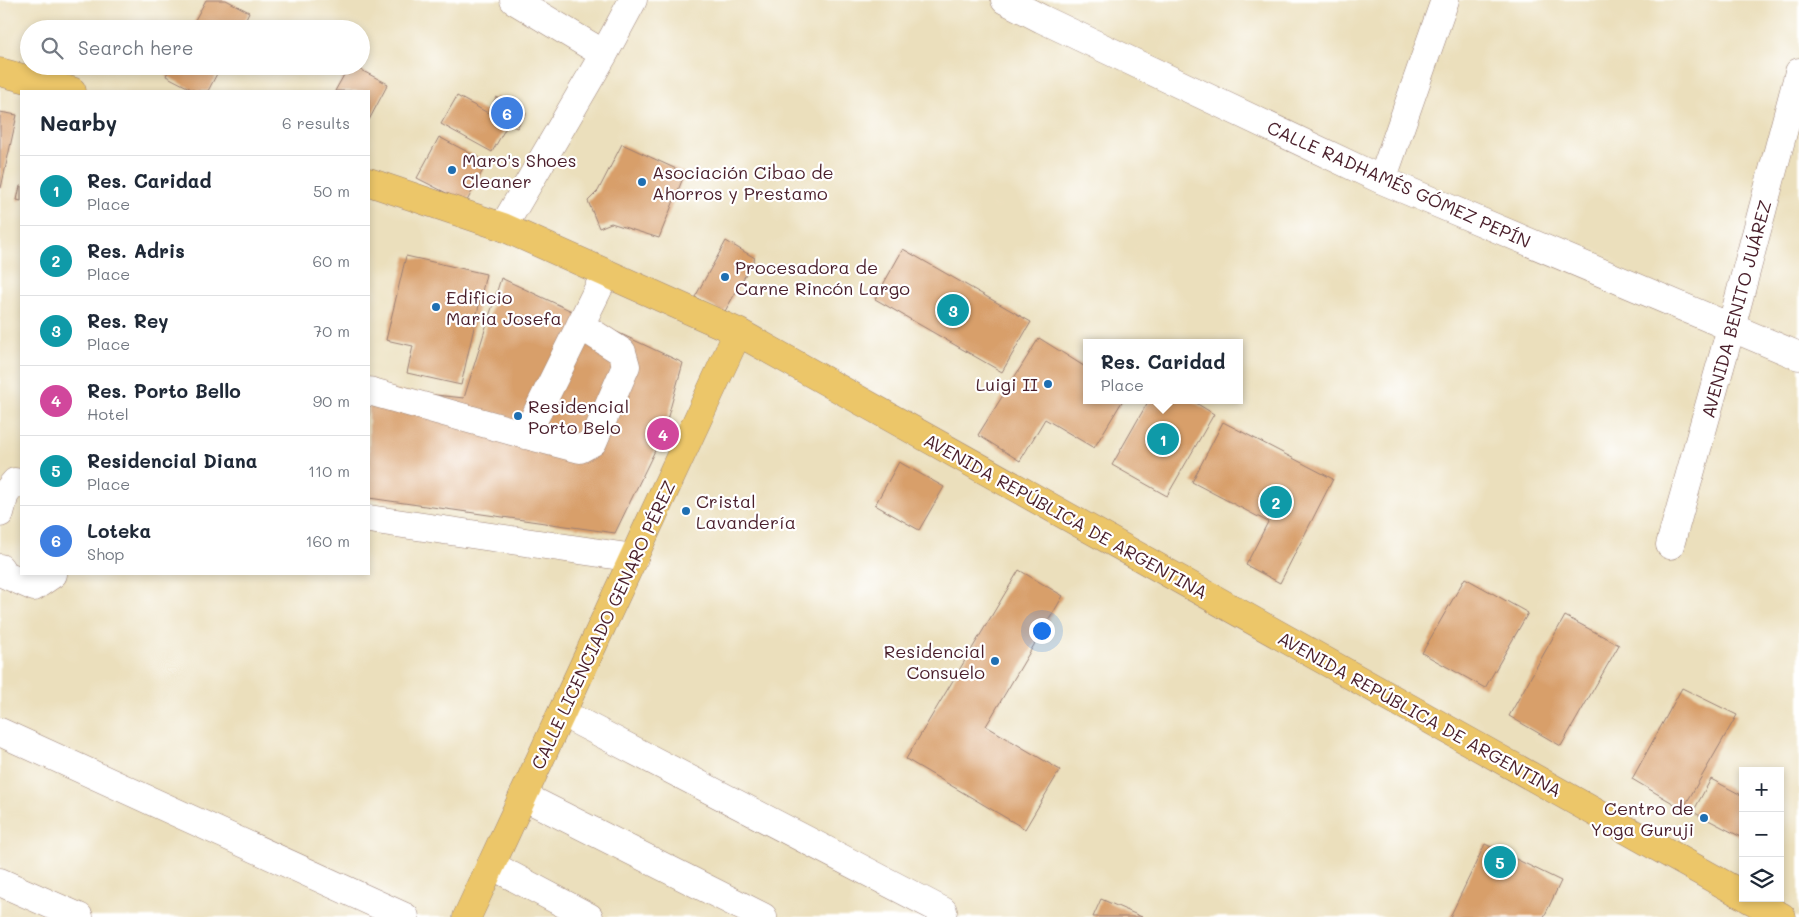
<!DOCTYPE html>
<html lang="en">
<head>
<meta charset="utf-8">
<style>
  :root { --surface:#fff; --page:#f2f2f3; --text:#1f2937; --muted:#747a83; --line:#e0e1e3; --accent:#d93025 }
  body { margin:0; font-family:Mali,sans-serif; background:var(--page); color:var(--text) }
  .controls { position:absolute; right:15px; bottom:15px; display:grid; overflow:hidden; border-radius:0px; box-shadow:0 2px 8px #0003 }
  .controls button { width:45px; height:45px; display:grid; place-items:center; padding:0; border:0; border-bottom:1px solid var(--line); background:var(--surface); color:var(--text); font:25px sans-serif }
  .you { position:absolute; left:1041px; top:630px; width:18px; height:18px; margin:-12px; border:4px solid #fff; border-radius:50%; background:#1a73e8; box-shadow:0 0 0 8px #1a73e833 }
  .badge { display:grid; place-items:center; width:32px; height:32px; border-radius:50%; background:var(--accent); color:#fff; font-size:16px; font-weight:700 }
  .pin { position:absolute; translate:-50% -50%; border:2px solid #fff; box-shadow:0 1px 5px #0006 }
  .popup { position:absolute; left:1083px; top:339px; width:160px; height:65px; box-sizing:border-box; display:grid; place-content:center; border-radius:0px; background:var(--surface); filter:drop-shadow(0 1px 4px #0005); font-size:16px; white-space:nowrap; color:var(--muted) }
  .popup b { font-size:19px; color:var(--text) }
  .popup::after { content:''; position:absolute; left:50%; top:100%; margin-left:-10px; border:10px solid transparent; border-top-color:var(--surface) }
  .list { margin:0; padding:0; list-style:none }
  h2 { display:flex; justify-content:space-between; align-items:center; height:65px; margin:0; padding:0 20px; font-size:21px }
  h2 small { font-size:16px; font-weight:400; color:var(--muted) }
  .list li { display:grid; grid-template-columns:32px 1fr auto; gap:15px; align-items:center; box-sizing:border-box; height:70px; padding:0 20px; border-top:1px solid var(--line) }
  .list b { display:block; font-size:19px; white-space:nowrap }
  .list p { margin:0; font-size:16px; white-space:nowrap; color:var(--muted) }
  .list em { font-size:16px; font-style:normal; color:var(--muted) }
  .icon { flex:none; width:28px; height:28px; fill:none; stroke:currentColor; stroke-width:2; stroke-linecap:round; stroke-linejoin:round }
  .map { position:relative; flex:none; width:1799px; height:917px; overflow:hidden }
  .search { position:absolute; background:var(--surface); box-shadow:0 2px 8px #0003; left:20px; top:20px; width:350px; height:55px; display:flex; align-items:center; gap:12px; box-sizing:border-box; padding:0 18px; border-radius:28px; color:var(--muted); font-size:19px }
  .panel { position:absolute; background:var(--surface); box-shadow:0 2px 8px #0003; left:20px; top:90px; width:350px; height:485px; border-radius:0px }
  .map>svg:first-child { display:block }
</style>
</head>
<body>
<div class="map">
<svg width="1799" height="917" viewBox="0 0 1799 917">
  <rect width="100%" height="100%" fill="#fff"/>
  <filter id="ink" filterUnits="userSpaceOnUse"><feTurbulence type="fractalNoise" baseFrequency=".02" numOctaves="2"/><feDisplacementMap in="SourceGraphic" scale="10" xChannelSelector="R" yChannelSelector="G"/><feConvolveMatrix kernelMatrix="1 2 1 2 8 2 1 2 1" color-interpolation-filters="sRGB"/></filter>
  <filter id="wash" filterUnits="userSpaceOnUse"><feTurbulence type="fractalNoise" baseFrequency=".0096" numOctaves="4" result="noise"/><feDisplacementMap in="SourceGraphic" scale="20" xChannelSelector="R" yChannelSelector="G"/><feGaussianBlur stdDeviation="1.12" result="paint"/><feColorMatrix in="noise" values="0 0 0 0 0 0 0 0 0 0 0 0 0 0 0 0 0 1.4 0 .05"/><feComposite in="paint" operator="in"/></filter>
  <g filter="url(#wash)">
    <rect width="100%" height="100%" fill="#ebdfbc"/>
    <g id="blocks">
      <!-- building -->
      <path fill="#d89f6a" d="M206 0H226L249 12 241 29H190Z
        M170 66H221L208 91H195L166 76Z
        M349 66H353L388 84 369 120V91H335Z
        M457 96 488 113 496 97 526 113 517 128 508 124 492 152 441 124Z
        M0 112 17 115 1 188H0Z
        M439 137 487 162 466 203 417 178Z
        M622 144 685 173 659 238 611 223 599 228 588 201 598 191Z
        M20 186H21V201L17 200Z
        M726 241 755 258 724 313 695 297Z
        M903 249 1031 322 1002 372 875 299Z
        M406 256 486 274 461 385 407 373 413 346 386 340Z
        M501 278 683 363 663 434 615 533 369 498V388L464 398Z
        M1039 338 1087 368V400H1123L1094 448 1045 419 1020 461 978 435Z
        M1149 400H1191L1214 414 1167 496 1112 465Z
        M1223 422 1333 479 1280 583 1246 565 1268 522 1192 482Z
        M899 462 944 487 919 530 875 505Z
        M1019 570 1063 596 986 726 1060 770 1025 829 906 759Z
        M1465 578 1528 613 1485 688 1422 653Z
        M1565 616 1619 645 1561 746 1509 716Z
        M1682 688 1737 715 1683 809 1632 779Z
        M1711 779 1743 796V838L1693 812Z
        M1485 844 1561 881 1544 917H1450Z
        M1101 899 1142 917H1093Z"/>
    </g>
  </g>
  <g filter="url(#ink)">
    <use href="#blocks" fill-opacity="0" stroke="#9a7f74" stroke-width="1"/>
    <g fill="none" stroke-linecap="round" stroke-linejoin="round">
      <defs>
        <path id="minor" d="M514 0 604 54
          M1005 0 1042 19 1382 180 1799 356
          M1382 180 1445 0
          M503 227 604 54 633 0
          M369 391 526 435 606 273
          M526 435 580 449 593 442 626 366 622 352 580 325
          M0 513 5 494 15 482 21 483
          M369 519 634 558
          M1670 545 1731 328 1799 72
          M0 568 4 574 34 587 53 574
          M562 713 943 911
          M0 732 405 917
          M523 796 763 917
          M491 865 589 917
          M0 882 79 917"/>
        <path id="major" d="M0 72 72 91
          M369 182 503 227 738 332 1743 895
          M1748 898 1782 917
          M467 917 738 332"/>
      </defs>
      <!-- minor casing -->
      <use href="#minor" stroke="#9a7f74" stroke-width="29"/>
      <!-- major casing -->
      <use href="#major" stroke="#9a7f74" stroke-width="29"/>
      <!-- minor -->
      <use href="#minor" stroke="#fff" stroke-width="28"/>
      <!-- major -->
      <use href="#major" stroke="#ecc669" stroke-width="28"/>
    </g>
  </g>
  <!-- markers -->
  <g fill="#1f6fb2" stroke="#fff" stroke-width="2">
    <circle cx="452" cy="170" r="5"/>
    <circle cx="642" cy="182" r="5"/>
    <circle cx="725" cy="277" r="5"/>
    <circle cx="436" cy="307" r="5"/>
    <circle cx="1048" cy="384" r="5"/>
    <circle cx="518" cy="416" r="5"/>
    <circle cx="686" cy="511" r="5"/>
    <circle cx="995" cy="661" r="5"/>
    <circle cx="1704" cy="818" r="5"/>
  </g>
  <g text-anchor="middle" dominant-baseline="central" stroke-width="4.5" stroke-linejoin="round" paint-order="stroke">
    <!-- poi labels -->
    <g font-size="18" fill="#4a1f2b" stroke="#fff" text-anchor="start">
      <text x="462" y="160">Maro's Shoes<tspan x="462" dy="21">Cleaner</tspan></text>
      <text x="652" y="172">Asociación Cibao de<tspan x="652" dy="21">Ahorros y Prestamo</tspan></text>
      <text x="735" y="267">Procesadora de<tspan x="735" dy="21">Carne Rincón Largo</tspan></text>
      <text x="446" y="297">Edificio<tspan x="446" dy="21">Maria Josefa</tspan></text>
      <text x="1038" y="384" text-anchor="end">Luigi II</text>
      <text x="528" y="406">Residencial<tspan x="528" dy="21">Porto Belo</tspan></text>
      <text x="696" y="501">Cristal<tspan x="696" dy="21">Lavandería</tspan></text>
      <text x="985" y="651" text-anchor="end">Residencial<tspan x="985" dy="21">Consuelo</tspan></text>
      <text x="1694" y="808" text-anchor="end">Centro de<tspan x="1694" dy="21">Yoga Guruji</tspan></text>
    </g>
    <!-- street labels -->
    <g font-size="18" fill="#4a1f2b" stroke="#fff">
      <text transform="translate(1399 184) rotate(24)">CALLE RADHAMÉS GÓMEZ PEPÍN</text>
      <text transform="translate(1736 309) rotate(-75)">AVENIDA BENITO JUÁREZ</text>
      <text transform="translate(1066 516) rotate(29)">AVENIDA REPÚBLICA DE ARGENTINA</text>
      <text transform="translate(603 625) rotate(-65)">CALLE LICENCIADO GENARO PÉREZ</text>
      <text transform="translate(1420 714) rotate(29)">AVENIDA REPÚBLICA DE ARGENTINA</text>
    </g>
  </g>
</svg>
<div class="controls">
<button>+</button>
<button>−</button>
<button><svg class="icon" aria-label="layers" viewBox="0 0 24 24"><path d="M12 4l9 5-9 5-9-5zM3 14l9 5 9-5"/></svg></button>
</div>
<div class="you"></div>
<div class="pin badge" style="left:1163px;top:439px;background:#0f9aa8">1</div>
<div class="popup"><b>Res. Caridad</b>Place</div>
<div class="pin badge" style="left:1276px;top:502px;background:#0f9aa8">2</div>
<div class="pin badge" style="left:953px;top:310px;background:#0f9aa8">3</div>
<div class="pin badge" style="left:663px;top:434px;background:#d1479c">4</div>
<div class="pin badge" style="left:1500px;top:862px;background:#0f9aa8">5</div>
<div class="pin badge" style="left:507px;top:113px;background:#3f7fe0">6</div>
<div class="search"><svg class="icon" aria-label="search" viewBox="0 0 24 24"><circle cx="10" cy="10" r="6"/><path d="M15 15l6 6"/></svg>Search here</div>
<section class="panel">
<h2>Nearby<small>6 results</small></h2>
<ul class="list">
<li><span class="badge" style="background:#0f9aa8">1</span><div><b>Res. Caridad</b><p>Place</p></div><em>50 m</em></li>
<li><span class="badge" style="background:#0f9aa8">2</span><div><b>Res. Adris</b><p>Place</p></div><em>60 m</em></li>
<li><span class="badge" style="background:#0f9aa8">3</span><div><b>Res. Rey</b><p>Place</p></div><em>70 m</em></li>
<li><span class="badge" style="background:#d1479c">4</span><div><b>Res. Porto Bello</b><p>Hotel</p></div><em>90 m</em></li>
<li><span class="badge" style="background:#0f9aa8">5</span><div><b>Residencial Diana</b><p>Place</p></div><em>110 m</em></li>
<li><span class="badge" style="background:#3f7fe0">6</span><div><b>Loteka</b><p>Shop</p></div><em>160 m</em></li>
</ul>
</section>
</div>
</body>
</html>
